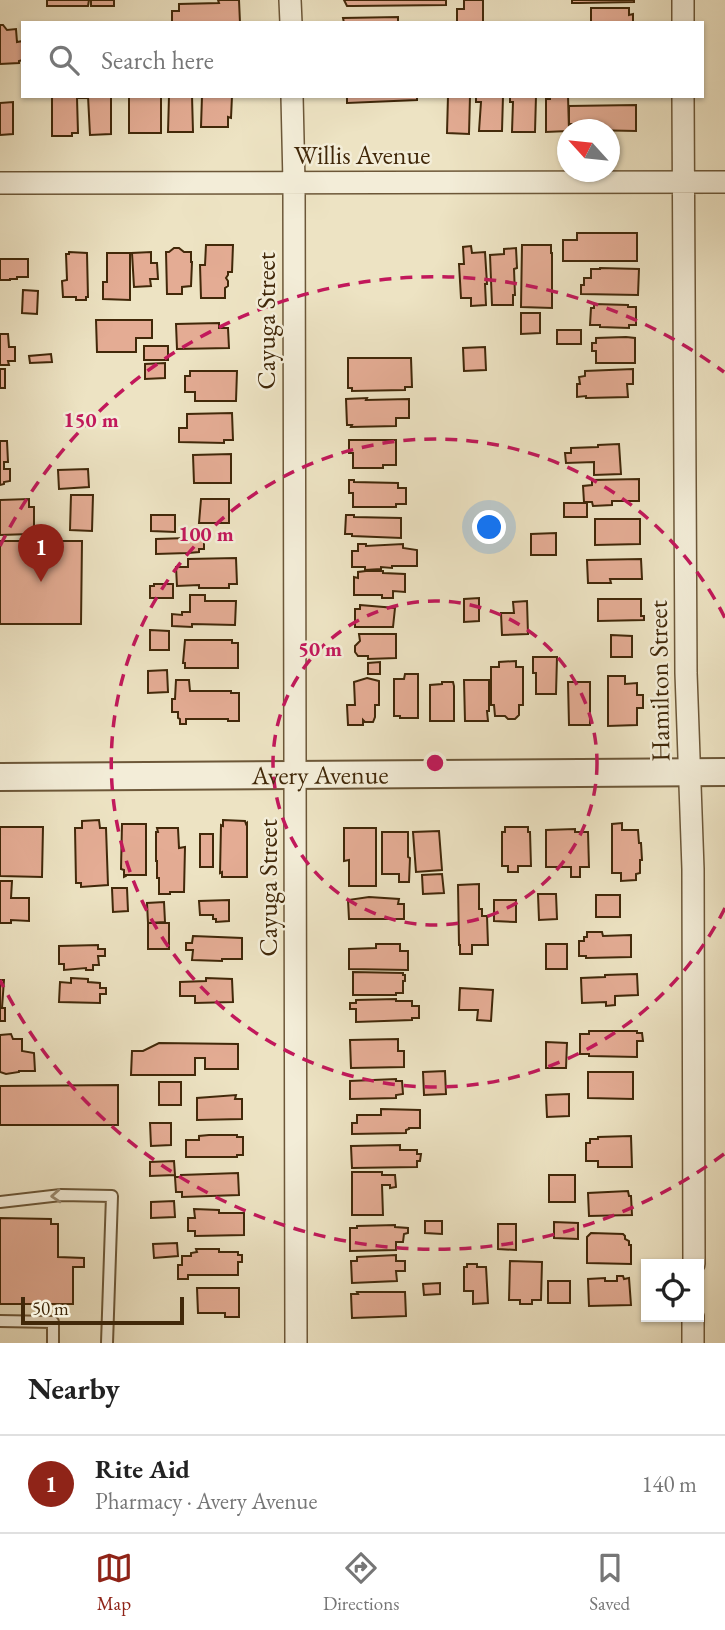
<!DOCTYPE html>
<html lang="en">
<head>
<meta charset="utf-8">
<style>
  :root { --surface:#fff; --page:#f2f2f2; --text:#222; --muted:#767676; --line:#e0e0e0; --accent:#8f2418 }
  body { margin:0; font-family:"EB Garamond",serif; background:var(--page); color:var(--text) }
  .controls { position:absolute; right:21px; bottom:21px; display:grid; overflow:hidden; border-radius:0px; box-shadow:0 2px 5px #0004 }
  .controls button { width:63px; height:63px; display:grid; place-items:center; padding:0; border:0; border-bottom:2px solid var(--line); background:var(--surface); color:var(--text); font:35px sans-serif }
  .compass { position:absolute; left:557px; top:119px; width:63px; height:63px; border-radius:50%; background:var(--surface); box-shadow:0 2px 5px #0004; rotate:297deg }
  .scale { position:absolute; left:21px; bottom:18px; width:163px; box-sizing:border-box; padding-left:7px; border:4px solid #412809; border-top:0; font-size:19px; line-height:24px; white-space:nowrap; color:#412809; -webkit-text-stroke:5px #f3edd8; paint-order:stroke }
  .you { position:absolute; left:490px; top:528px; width:24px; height:24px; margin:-18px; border:5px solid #fff; border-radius:50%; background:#1a73e8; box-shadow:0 0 0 10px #1a73e833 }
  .badge { display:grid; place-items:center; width:46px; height:46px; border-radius:50%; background:var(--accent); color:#fff; font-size:23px; font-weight:700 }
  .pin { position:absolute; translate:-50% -58px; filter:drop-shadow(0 2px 4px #0008) }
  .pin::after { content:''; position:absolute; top:37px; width:24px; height:21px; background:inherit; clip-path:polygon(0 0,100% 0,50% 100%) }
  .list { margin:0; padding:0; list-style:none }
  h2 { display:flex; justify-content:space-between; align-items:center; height:91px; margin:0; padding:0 28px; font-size:30px }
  h2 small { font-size:23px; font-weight:400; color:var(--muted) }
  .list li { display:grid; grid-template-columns:46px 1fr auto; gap:21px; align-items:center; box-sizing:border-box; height:98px; padding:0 28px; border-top:2px solid var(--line) }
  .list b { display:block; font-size:26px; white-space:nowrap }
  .list p { margin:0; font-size:23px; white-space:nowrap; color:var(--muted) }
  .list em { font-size:23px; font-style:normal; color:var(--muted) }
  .icon { flex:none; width:38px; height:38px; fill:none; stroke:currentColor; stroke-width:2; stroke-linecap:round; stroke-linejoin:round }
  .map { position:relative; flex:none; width:725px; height:1343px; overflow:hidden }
  .search { position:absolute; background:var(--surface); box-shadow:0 2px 5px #0004; left:21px; right:21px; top:21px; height:77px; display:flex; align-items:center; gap:18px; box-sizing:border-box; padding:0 24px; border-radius:0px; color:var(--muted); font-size:26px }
  .sheet { height:189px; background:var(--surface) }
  nav { display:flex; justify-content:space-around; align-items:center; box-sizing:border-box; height:98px; border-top:2px solid var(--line); background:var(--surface); font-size:19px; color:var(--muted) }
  nav a { display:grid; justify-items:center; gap:4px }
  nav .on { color:var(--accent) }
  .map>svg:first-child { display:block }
</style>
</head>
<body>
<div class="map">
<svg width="725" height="1343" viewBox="0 0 725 1343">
  <rect width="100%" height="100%" fill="#ede3c3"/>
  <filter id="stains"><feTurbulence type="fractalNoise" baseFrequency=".00286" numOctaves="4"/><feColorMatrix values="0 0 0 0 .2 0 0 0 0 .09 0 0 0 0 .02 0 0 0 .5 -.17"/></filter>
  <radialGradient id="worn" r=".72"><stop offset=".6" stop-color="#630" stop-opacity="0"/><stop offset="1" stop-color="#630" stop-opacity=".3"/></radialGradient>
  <!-- building -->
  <path fill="#e4ac94" stroke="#412809" stroke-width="2" d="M47 0H89L88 6H47Z
    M91 0H114V6H91Z
    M218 0H239L240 23H172V11H179V4L219 3Z
    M344 0H446V5L353 6H347Z
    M464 0H483V23H457V9H464Z
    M572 0H634V2L579 3H572Z
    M591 8H629V15L633 14V23H591Z
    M398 17V23H344L343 18Z
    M0 25H3L7 30 16 29 17 42 23 41V60L19 61V63L0 64Z
    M52 96H87V98H77L78 133H72V136H52Z
    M88 96H111V134L90 135Z
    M129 96H161V133H129Z
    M169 96H192L193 132H168Z
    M202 96H232L231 118 228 117V127H201Z
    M347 96H417V100L347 103Z
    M448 96H470L469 134 447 133Z
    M476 96H503L502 131H479L481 102H476Z
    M510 96H536L535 132H512L513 102H510Z
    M550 96H568L569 130 568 131 546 132V99H550Z
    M13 102V134L0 135V103Z
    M636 105V131L586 130V124H569V106Z
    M577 233H637V261H563V240H577Z
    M206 245H233L232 272H228V275L226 278 228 281V286L225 288V298H201L200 265H205Z
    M522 245H551V253H552V308L521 307Z
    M471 246 472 253 485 252 487 284H485L486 305 471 306V298H461L459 264H464L463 247Z
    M174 248H179L184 252H191V262H192L191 286 182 287V294H167L166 252H169Z
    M516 248 517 268 514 269 515 295H513V305H492L490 255 504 254V249Z
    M69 252 87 253 88 297H86V300H76V297H63L62 281 67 280 66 254H69Z
    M151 252V263H157L158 279H150L151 286 134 287 132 253Z
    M107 253H130V300L103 299V282H107Z
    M0 259H28V277H17V279H10V280H0Z
    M600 268 639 269 638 295 581 294V285H584V278H591V269H600Z
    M23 290 38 291 37 314 22 313Z
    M594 304 628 305V307H636V325H629V328L600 327V325H590L591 308H594Z
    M521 313H540V333L521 334Z
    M96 320H152V338H136V352H97Z
    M219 323V328H228L229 348 177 349 176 324Z
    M557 330H581V344H557Z
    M0 334H8L9 347H15V361H8L9 365H0Z
    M626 337 635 338V363H596V351H592V343H596V338Z
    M144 346H168V360H144Z
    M485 347 486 370 464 371 463 348Z
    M51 354 52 362 30 363 29 356Z
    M348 358H411L412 387H405V390L352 391V388H348Z
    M165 363V378L145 379V364Z
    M0 369H5V388H0Z
    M633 369V384H627L628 397 586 398V396L577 397V384H580L579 377 585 376V371Z
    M190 371H237L236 401H195V392H185V376H190Z
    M367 398 366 400 409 399V418H396V426L351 427 352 425H347L346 399Z
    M232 413 233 440H224V443L179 442V428H187V414Z
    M349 440H396V465H383V468H353V453H349Z
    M0 441H7L8 462H4V469H10V481L4 482V484L0 485Z
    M619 444 621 474 594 475V462L566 463 565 453H571V448L598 447V445Z
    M231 454V483H194L193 455Z
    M88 469 89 487 59 489 58 470Z
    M639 479V501H612V505L593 506 592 502H584L583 486 592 485V480Z
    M349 480H354V482L398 483V488H406V504H396V507H353V493H349Z
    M71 495H93L92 531 70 530Z
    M29 499V507H34V528L30 529V534L0 535V500Z
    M201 499H229V523H199Z
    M564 503H587V517H564Z
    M151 515H175V532L151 531Z
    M346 515H354V517L401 518V538L352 536V534H345Z
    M595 519H640V544L595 545Z
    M556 533V555H531V534Z
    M187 538V540H204V549H199V552L188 553 156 554V539Z
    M0 541H82L81 624H0Z
    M358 544H366V546L403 544V548L417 550V566H392V568L381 567V569L365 570V567H352V551H358Z
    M236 558 237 584H229V588H199V585L177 586 176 567H188V559Z
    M641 559 642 579H610L611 583H588L587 560Z
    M366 571H383V573L405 574V592L393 591V598H382V595H354V577L358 578V572Z
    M154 584H173V598H150V586H154Z
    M190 595H205V601H236L235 625 192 624V627L172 626V614L182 615V612H190Z
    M479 598V621L464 622V599Z
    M598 599H641V616H644V620L598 621Z
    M527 601 528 634 502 635 501 613H514L513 602Z
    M360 605 395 608 393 627H355V609H360Z
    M150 630 169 631V650H150Z
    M359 634H396V658L368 659V656H358L355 652V646L360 641Z
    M611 635 632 636V657H611Z
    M185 640H232V643H238V668H185V663H183Z
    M533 657H557L556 694H536V673H533Z
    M516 661V667H523V705H519V715L515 719H508L505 716H495L494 705H491V667H499V662Z
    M380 662V674H368V663Z
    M167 670 168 692 148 693V671Z
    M405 674H418V718H400V716H394V679H404Z
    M608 676H625V684L637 683V695H643V708H637V725L608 726Z
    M367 678 379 681V705H375V717L373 722H365L363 720V725H348L347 705H355L354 682Z
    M176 680H189L190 691H231V693H239V721H228V719H186V724H180V719L178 718V712H172V699H175Z
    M464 680H489V711H487L488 721H465Z
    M442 682H453L454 686V721H430V685L442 684Z
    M568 682H590V725H569Z
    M99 820 100 828H106L108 885 81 887V883H76L75 828H82V821Z
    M223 820 245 821 246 824 247 823V877H222V872L220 873 221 825 223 826Z
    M622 823V830H638L639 843H641L642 860H640V873L636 874V880L621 881V873H612V824Z
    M122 824H146V875H126V876L124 877V870L121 869Z
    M0 827H43L42 877 0 876Z
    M505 827H528V832H530L531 866H518V872H508V866H502V832H505Z
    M157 828H178L179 848 185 847 184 892H170V894H159V878H157V861H156V832H158Z
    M344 828H376V886H349V860L344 861Z
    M575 829V832H588L589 867H580V877H571V867H546V830Z
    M439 831 442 870 416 872 413 832Z
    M382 832H408V857L410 858 409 882H399V874H382Z
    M200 834H213V867H200Z
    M442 874 444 893 423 894 422 875Z
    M0 881H12L11 898H29V921L11 920V923H0Z
    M479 884V909H482V916H487L488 945H472V954H460V945H459L458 885Z
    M112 888H127L128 911 113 912Z
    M538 894H556L557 919 539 920Z
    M596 895H620V917H596Z
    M369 897 399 899 398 904H404V919H349L348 900Z
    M229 900V921L216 922V919H213V915H200L199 901Z
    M494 900H516V922L494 921Z
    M164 902 165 922 148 923 147 903Z
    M148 923H169V949H148Z
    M587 932H602L603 936 631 935V957L586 958V956H579V941H584V937H587Z
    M193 936 242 938V959H222V961L192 960 193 950H186V943H192Z
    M376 944H400V951H408V970L349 969V949L376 948Z
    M546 944H567V969H546Z
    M98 945V949H105V956H98L99 965H93V970H86V968L64 970V964H59V946Z
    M353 972 403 973V975H405V981H403V993H396V995H353Z
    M637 974 638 995 615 996V1005L606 1006V1002L582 1003 581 978 605 977V975Z
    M71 978 88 979V982L100 983V988H106V994H100V1003L59 1002 60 982 71 983Z
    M206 978 232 979 233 1002 195 1003V996H180V982L206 981Z
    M0 980H4L2 1008H5V1021H0Z
    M460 988 493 990 491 1021 477 1020 478 1010H459Z
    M396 999V1001H412V1006H419V1018H412V1020L356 1022V1009H350V1003H356V1000Z
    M589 1031H637V1033H642L643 1041H637V1057L589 1056V1054H580V1034H589Z
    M11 1034 13 1039H22V1051L34 1053 35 1071H19V1072L6 1074 0 1072V1035Z
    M398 1039V1051H404V1067L351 1068 350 1040Z
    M546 1042 567 1043 566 1068H546Z
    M159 1043 238 1044V1069H205V1058H195V1075H131L132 1051H143Z
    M445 1071 446 1094 424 1095 423 1072Z
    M588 1072H633V1099L588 1098Z
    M396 1079V1081H402L403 1094 396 1095V1098L350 1099V1081Z
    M159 1082H181V1105H159Z
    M118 1085V1125H0V1086Z
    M569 1094V1116L547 1117 546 1095Z
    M236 1095 235 1099H242V1119L197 1120V1098Z
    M381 1109 420 1110V1128H409V1129L406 1130V1133L352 1134V1123H357V1115H381Z
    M150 1123H171V1145L151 1146Z
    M209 1135H237V1137H243V1155H237V1157H186V1140H199V1136Z
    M631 1136 632 1167H598V1161H586V1143H590V1139H598V1137Z
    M400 1145V1150H417V1154H421L420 1161H417V1167L352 1168 351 1146Z
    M174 1161 175 1175 150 1176V1162Z
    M352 1172H382V1175H395L396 1187 390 1188V1185H382L383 1215H352Z
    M238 1173 239 1195 182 1197V1192H176L175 1177H181V1175Z
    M549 1175H575V1202H549Z
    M628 1191 629 1196H631L632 1215 589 1216 588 1193Z
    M174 1201 175 1217 151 1218V1202Z
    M194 1209 219 1210V1213H244V1235L195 1236V1231H188V1218H195Z
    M0 1218 51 1219V1224H58V1257L84 1258V1267H73V1304H0Z
    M425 1221H442V1234L425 1233Z
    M554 1222 578 1223V1239L554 1238Z
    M498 1224H516V1250L498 1249Z
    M395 1225V1227L408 1228V1233L404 1234 403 1242H396V1250L350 1251V1228H357V1226Z
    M591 1233 623 1234 625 1236V1239L629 1241V1245H631V1264L587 1263V1237Z
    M177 1243 178 1256 154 1258 153 1244Z
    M196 1249H219V1252H238V1255H242V1262H238V1275H188V1279H178V1265H182V1256H191V1253L197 1252Z
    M396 1255V1261H405V1271H396L397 1281 352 1283 351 1261H357V1257Z
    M510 1261 542 1262 541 1300H532V1304H520V1300H509Z
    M467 1264H477V1267H486L488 1303 473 1304V1291H464V1267H467Z
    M617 1276H623L624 1279 629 1278 631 1305 589 1306 588 1279 605 1278V1281H617Z
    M548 1281H570V1303H548Z
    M440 1283V1294L424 1295 423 1284Z
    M197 1288H239V1317H225V1313H198Z
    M357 1292H405L406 1316 352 1318 351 1294H358Z"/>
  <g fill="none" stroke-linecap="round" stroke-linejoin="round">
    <defs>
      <path id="service" d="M0 1202 61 1195 112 1196 107 1343
        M0 1321 53 1322V1343"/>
      <path id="minor" d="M290 0 291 23
        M683 23V0
        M292 96 294 183 296 1343
        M683 96 686 673 693 869 694 1264
        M0 183 725 182
        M693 1343V1317"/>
      <g id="tertiary">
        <path id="s1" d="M0 777 725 772"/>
      </g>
    </defs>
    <!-- service casing -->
    <use href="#service" stroke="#6c5738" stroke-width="14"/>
    <!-- minor casing -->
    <use href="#minor" stroke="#6c5738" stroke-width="24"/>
    <!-- tertiary casing -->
    <use href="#tertiary" stroke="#6c5738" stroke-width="30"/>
    <!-- service -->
    <use href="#service" stroke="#f3edd8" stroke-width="10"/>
    <!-- minor -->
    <use href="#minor" stroke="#f3edd8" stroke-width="21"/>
    <!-- tertiary -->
    <use href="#tertiary" stroke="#f3edd8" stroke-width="26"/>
  </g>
  <!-- one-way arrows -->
  <defs><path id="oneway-chevron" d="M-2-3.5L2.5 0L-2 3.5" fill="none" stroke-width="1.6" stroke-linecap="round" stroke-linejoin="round" transform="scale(1.75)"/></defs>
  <use stroke="#9a8a70" href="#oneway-chevron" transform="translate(56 1196) rotate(176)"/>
  <!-- distance rings -->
  <g fill="none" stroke="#c2185b" stroke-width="3.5" stroke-dasharray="12 9">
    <circle cx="435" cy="763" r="162"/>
    <path d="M725 908A324 324 0 1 1 725 618"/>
    <path d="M724 1154A486 486 0 0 1 0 980M0 546A486 486 0 0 1 724 372"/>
  </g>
  <g text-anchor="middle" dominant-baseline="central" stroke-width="5" stroke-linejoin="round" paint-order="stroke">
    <!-- street labels -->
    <g font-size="26" fill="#412809" stroke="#f3edd8">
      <text x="362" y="155">Willis Avenue</text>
      <text transform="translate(266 321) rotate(-90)">Cayuga Street</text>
      <text transform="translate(659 681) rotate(-91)">Hamilton Street</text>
      <text stroke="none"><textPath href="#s1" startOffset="320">Avery Avenue</textPath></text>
      <text transform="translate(268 888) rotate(-90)">Cayuga Street</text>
    </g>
  </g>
  <circle cx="435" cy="763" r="10" fill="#c2185b" stroke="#f3edd8" stroke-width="3.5"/>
  <g font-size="21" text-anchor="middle" font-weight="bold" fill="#c2185b" stroke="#f3edd8" stroke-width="5" stroke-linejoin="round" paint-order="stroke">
    <text x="91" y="427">150 m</text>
    <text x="206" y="541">100 m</text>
    <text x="320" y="656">50 m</text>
  </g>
  <rect width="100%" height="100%" filter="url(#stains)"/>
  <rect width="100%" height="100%" fill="url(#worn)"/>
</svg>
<div class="controls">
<button><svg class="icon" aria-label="locate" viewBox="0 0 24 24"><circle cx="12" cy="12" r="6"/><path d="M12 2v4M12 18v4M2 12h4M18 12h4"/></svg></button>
</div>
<svg class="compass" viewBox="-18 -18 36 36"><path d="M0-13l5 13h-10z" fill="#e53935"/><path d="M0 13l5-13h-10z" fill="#767676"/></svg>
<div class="scale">50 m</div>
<div class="you"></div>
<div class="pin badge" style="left:41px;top:582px">1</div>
<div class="search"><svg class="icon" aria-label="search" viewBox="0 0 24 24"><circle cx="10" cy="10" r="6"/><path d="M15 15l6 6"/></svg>Search here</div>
</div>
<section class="sheet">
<h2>Nearby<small></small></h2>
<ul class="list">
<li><span class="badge">1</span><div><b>Rite Aid</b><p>Pharmacy · Avery Avenue</p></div><em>140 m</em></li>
</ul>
</section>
<nav>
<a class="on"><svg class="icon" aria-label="map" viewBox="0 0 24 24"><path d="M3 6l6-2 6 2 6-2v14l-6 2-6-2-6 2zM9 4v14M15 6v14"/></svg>Map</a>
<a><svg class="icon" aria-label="directions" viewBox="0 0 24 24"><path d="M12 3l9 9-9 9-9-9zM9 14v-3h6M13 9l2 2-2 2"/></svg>Directions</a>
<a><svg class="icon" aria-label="saved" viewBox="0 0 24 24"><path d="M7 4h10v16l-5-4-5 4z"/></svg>Saved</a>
</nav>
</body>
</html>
